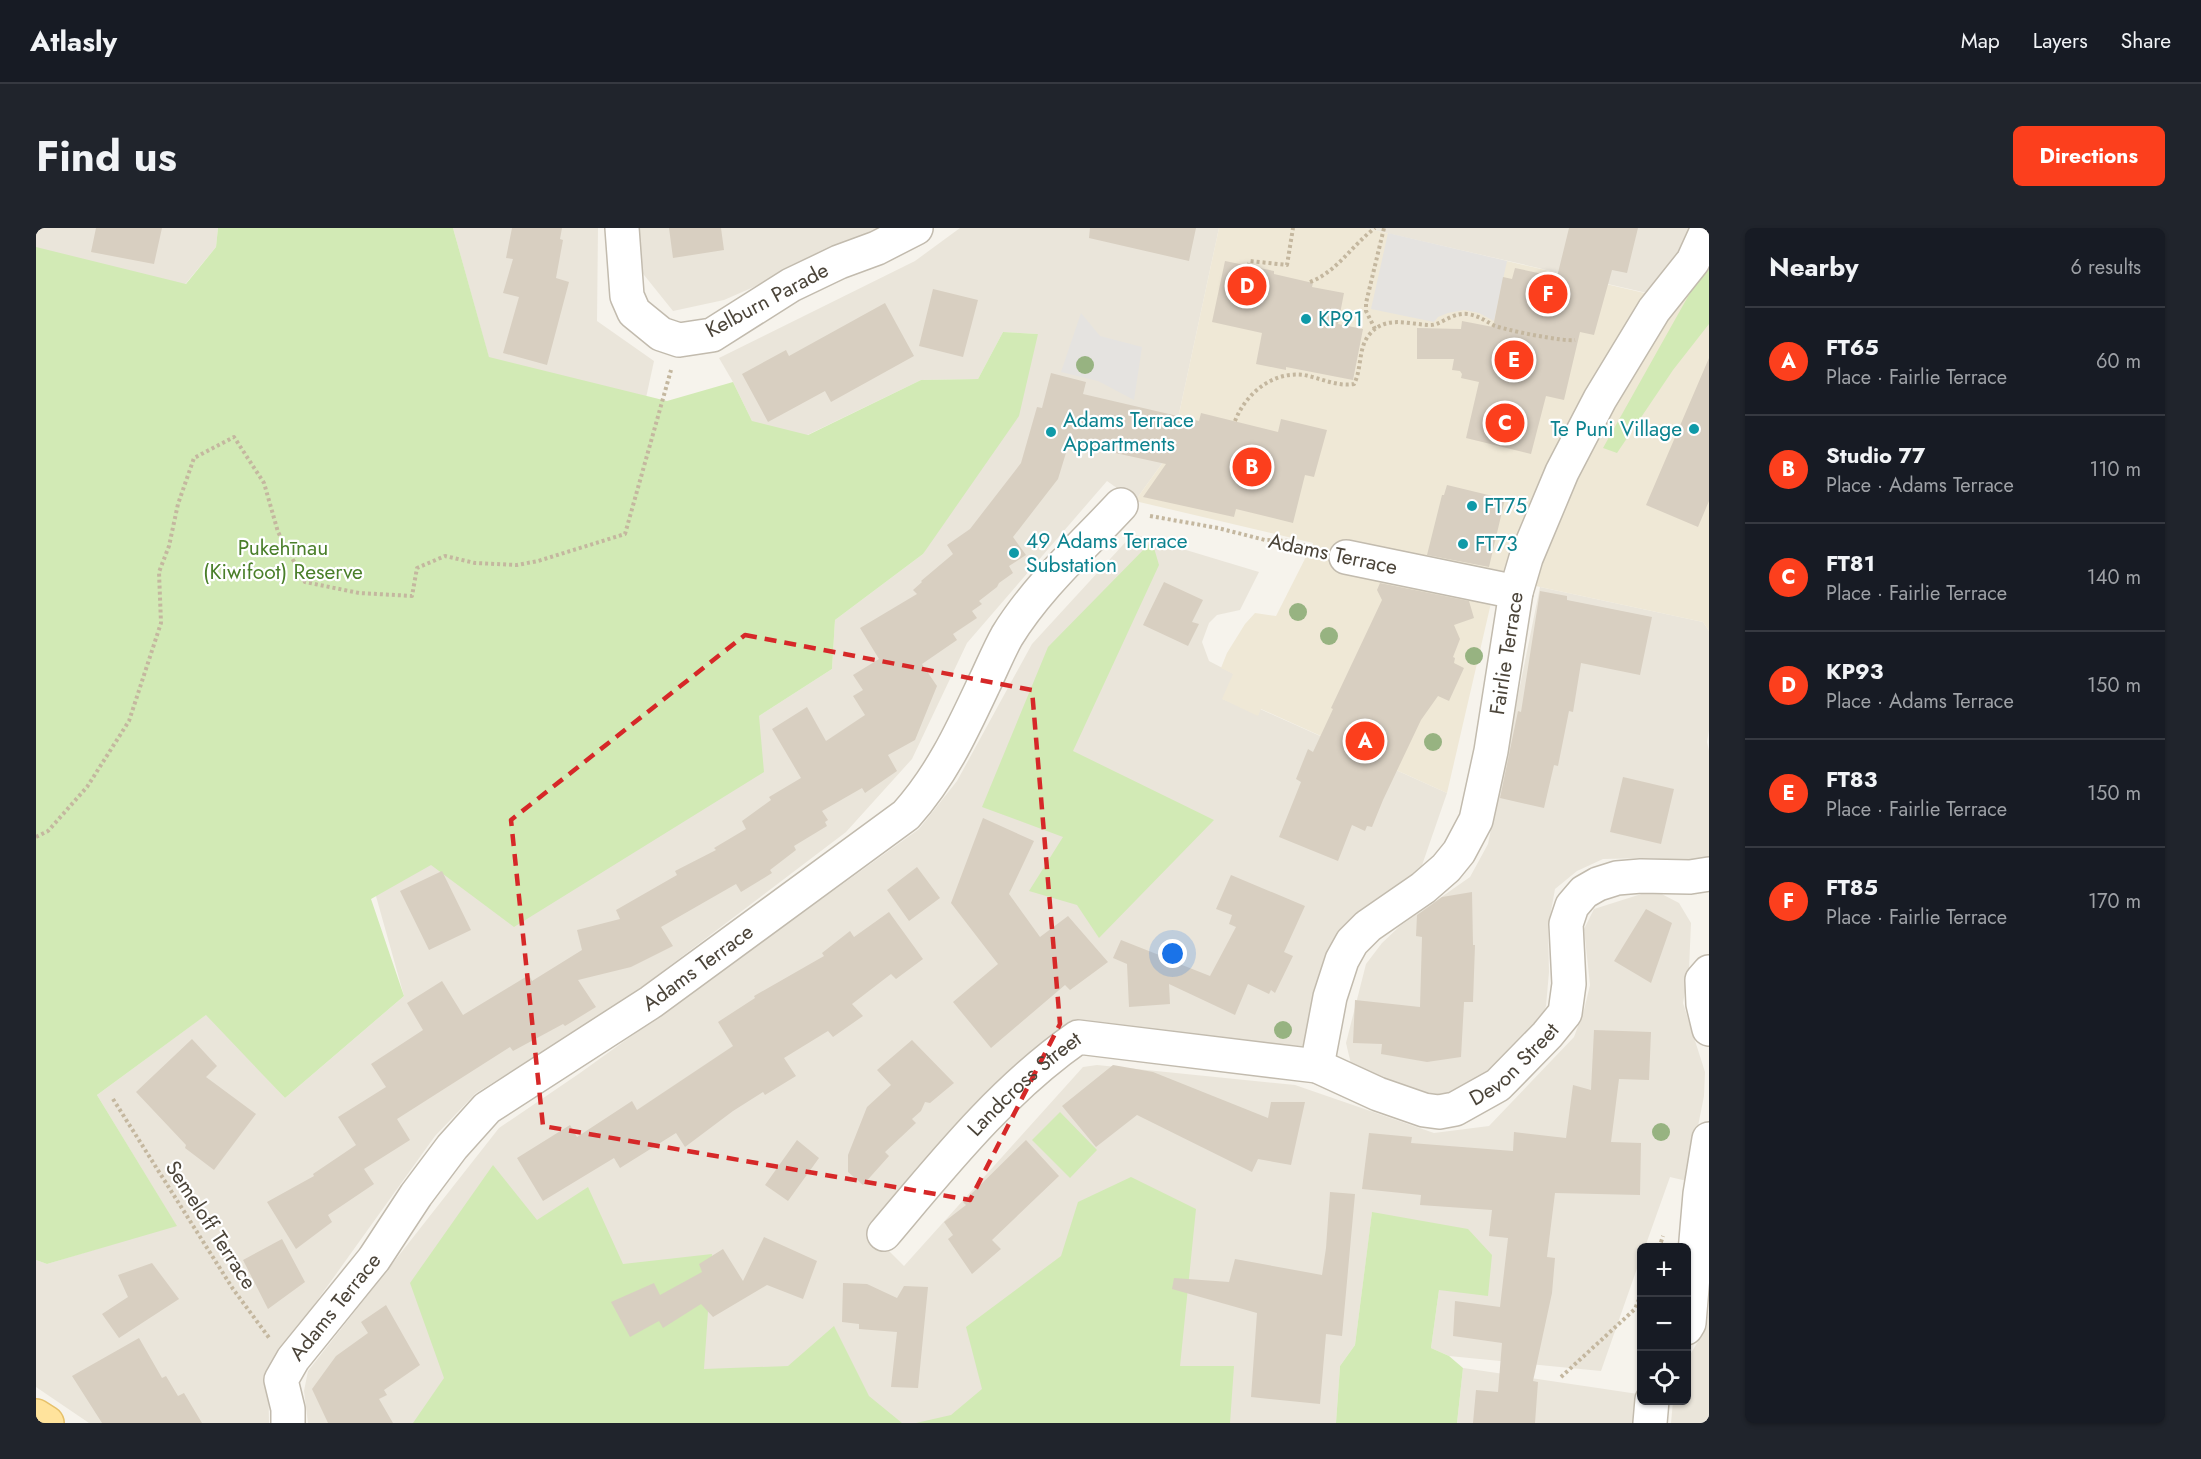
<!DOCTYPE html>
<html lang="en">
<head>
<meta charset="utf-8">
<style>
  :root { --surface:#171b24; --page:#20242c; --text:#f1f3f6; --muted:#9ea1a6; --line:#363941; --accent:#fc3f1d }
  body { margin:0; font-family:Jost,sans-serif; background:var(--page); color:var(--text) }
  .controls { position:absolute; right:18px; bottom:18px; display:grid; overflow:hidden; border-radius:9px; box-shadow:0 2px 4px #0004 }
  .controls button { width:54px; height:54px; display:grid; place-items:center; padding:0; border:0; border-bottom:2px solid var(--line); background:var(--surface); color:var(--text); font:30px sans-serif }
  .you { position:absolute; left:1137px; top:726px; width:21px; height:21px; margin:-15px; border:4px solid #fff; border-radius:50%; background:#1a73e8; box-shadow:0 0 0 9px #1a73e833 }
  .badge { display:grid; place-items:center; width:39px; height:39px; border-radius:50%; background:var(--accent); color:#fff; font-size:20px; font-weight:700 }
  .pin { position:absolute; translate:-50% -50%; border:3px solid #fff; box-shadow:0 2px 6px #0006 }
  .list { margin:0; padding:0; list-style:none }
  h2 { display:flex; justify-content:space-between; align-items:center; height:78px; margin:0; padding:0 24px; font-size:26px }
  h2 small { font-size:20px; font-weight:400; color:var(--muted) }
  .list li { display:grid; grid-template-columns:39px 1fr auto; gap:18px; align-items:center; box-sizing:border-box; height:108px; padding:0 24px; border-top:2px solid var(--line) }
  .list b { display:block; font-size:22px; white-space:nowrap }
  .list p { margin:0; font-size:20px; white-space:nowrap; color:var(--muted) }
  .list em { font-size:20px; font-style:normal; color:var(--muted) }
  .icon { flex:none; width:33px; height:33px; fill:none; stroke:currentColor; stroke-width:2; stroke-linecap:round; stroke-linejoin:round }
  .map { position:relative; flex:none; width:1673px; height:1195px; overflow:hidden; border-radius:9px }
  header { display:flex; align-items:center; gap:36px; box-sizing:border-box; height:84px; padding:0 30px; background:var(--surface); border-bottom:2px solid var(--line) }
  header strong { font-size:28px }
  nav { display:flex; gap:33px; margin-inline-start:auto; font-size:21px }
  .intro { display:flex; align-items:center; justify-content:space-between; box-sizing:border-box; height:144px; padding:0 36px }
  h1 { margin:0; font-size:42px }
  .button { padding:15px 27px; border-radius:9px; background:var(--accent); color:#fff; font-size:21px; font-weight:700 }
  main { display:flex; gap:36px; padding:0 36px }
  aside { flex:1; background:var(--surface); border-radius:9px; box-shadow:0 2px 4px #0004 }
  .map>svg:first-child { display:block }
</style>
</head>
<body>
<header>
<strong>Atlasly</strong>
<nav><a>Map</a><a>Layers</a><a>Share</a></nav>
</header>
<div class="intro"><h1>Find us</h1><a class="button">Directions</a></div>
<main>
<div class="map">
<svg width="1673" height="1195" viewBox="0 0 1673 1195">
  <rect width="100%" height="100%" fill="#f6f3ec"/>
  <!-- residential -->
  <path fill="#eae5da" d="M0 0H182L180 19 142 65 0 54Z
    M417 0H562L561 93 618 133 608 179 462 163Z
    M603 0H852L688 72 637 83 604 42Z
    M924 0H1183L1135 223 1099 273 1071 253 931 415 876 531 810 604 573 784 440 865 399 908 232 1141 233 1195H53L0 1159V1032L11 1036 140 997 61 867 171 786 249 870 368 768 338 661 723 488 796 441 799 392 887 326 1002 106 967 104 942 151 885 152 732 226 697 154 683 130 879 33Z
    M1329 0H1657L1642 27 1611 65Z
    M1097 306 1223 344 1204 382 1181 387 1173 395 1166 414 1173 433 1198 446 1187 471 1222 487 1224 481 1411 565 1383 646 1327 691 1275 819 1264 824 1058 803 842 1012 868 1038 1047 839 1061 837 1259 857 1398 905 1453 898 1538 809 1548 782 1554 757 1548 701 1558 681 1618 662 1643 675 1655 695 1653 741 1647 775 1669 844 1668 868 1651 953 1634 949 1609 1019 1606 1020 1605 1029 1565 1143 1413 1128 1395 1120 1403 1062 1336 985 1319 1117 1304 1138 1300 1195H272L268 1163 272 1143 463 900 544 845 883 601 921 553 996 416Z
    M1504 359 1667 394 1673 403V502L1671 514 1673 523V630L1650 633 1612 630 1567 631 1541 643 1519 661 1512 700 1513 744 1510 778 1498 809 1439 861 1396 871 1315 836 1310 815 1330 736 1346 715 1364 698 1434 649 1452 616Z
    M1673 1076V1195H1635L1637 1173 1650 1172 1651 1132 1671 1098Z
    M1427 1140 1602 1166 1598 1195H1421Z"/>
  <!-- education -->
  <path fill="#efe8d6" d="M1183 0H1329L1643 73 1673 17V403L1667 394 1504 359 1453 345 1455 375 1411 565 1225 481 1222 488 1186 471 1197 446 1185 440 1191 425 1209 396 1219 385 1240 388 1277 315 1099 273 1135 223Z"/>
  <!-- green -->
  <path fill="#d2eab5" d="M182 0H417L453 129 631 173 697 154 716 193 772 207 885 152 942 151 967 104 1002 106 983 188 887 326 799 392 796 441 723 488 728 544 478 699 395 637 335 671 368 768 249 870 170 787 61 867 141 998 11 1036 0 1032V19L150 56 180 19Z
    M1673 31V96L1637 142 1581 225 1567 220Z
    M1116 313 1123 337 1037 523 1178 592 1063 710 1041 677 993 663 1027 609 946 579 1012 419Z
    M1024 884 1061 922 1034 950 996 912Z
    M457 937 501 992 552 959 587 1036 676 1026 668 1141 752 1138 798 1098 833 1168 866 1195H377L408 1150 374 1055Z
    M1095 949 1160 981 1144 1138H1198L1194 1195H880L915 1187 946 1161 930 1099 1025 1028 1042 974Z
    M1336 984 1432 1001 1456 1027 1452 1068 1403 1062 1395 1120 1413 1128 1427 1140 1421 1195H1300L1304 1138 1319 1117Z"/>
  <!-- parking -->
  <path fill="#e5e3e0" d="M1352 5 1471 33 1458 93 1443 85 1428 82 1412 85 1402 89 1398 94 1335 81Z
    M1045 85 1064 108 1106 119 1098 172 1062 153 1025 144Z"/>
  <!-- building -->
  <path fill="#d8cfc1" d="M60 0H126L118 36 55 24Z
    M476 0H526L524 11 527 12 520 50 533 54 511 137 467 125 483 69 467 65 477 31 470 30Z
    M633 0H685L688 22 637 30Z
    M1054 0H1160L1153 33 1053 10Z
    M1533 0H1602L1591 45 1576 42 1558 107 1544 104 1528 172 1510 168 1495 226 1430 210 1443 154 1425 150 1426 146 1424 143 1416 142 1418 131H1381V100L1425 101 1426 93 1457 99 1467 49 1476 51 1479 40 1521 49Z
    M1189 33 1238 43V46L1277 55 1276 59 1308 65 1302 96 1327 101 1317 152 1250 139V142L1220 136 1226 105 1176 94Z
    M897 61 942 72 927 129 883 118Z
    M849 75 878 128 795 174 789 163 732 194 706 146 750 122 753 128Z
    M1673 130V273L1662 299 1610 277Z
    M1015 145 1050 154 1047 166 1163 193 1165 185 1242 204 1245 191 1291 202 1278 249 1269 247 1257 295 1200 281 1198 289 1107 269 1130 236 1033 215 1022 251 977 309 990 327 973 338 977 345 963 355 961 359 943 373 946 376 936 383 941 390 917 406 921 412 886 436 901 458 879 512 852 527 861 543 829 565 826 560 786 583 792 592 789 594 791 598 758 618 760 622 734 642 736 645 705 664 700 656 625 699 637 718 595 739 542 752 560 779 529 798 527 796 477 823 474 819 361 891 374 912 328 941 338 956 292 987 296 994 260 1021 231 974 278 948 277 946 320 917 302 889 350 859 335 836 387 802 371 775 406 753 427 787 493 747 496 753 546 722 541 702 584 691 580 682 641 647 639 643 680 622 678 620 710 601 706 593 735 572 733 569 765 550 736 501 771 479 790 513 829 487 817 468 827 462 817 447 843 431 824 400 881 366 877 362 886 354 885 353 917 326 911 317 934 301 985 235 1001 179 1006 180Z
    M1411 257 1469 271 1453 339 1391 327 1406 267H1408Z
    M1128 354 1167 372 1156 394 1163 396 1152 418 1107 397Z
    M1344 355 1433 373 1438 390 1418 397 1424 411 1417 429 1419 430 1418 435 1428 440 1413 473 1402 468 1385 492 1347 572 1336 599 1331 598 1329 603 1316 597 1302 633 1243 609 1265 554 1260 551 1272 521 1277 524 1297 481 1295 480 1346 372 1341 362Z
    M1504 363 1531 368V372L1616 389 1604 447 1545 435 1537 484 1533 483 1522 538 1518 537 1508 580 1464 570 1482 483 1485 484Z
    M1587 549 1638 561 1625 616 1574 604Z
    M947 590 998 613 973 666 1004 709 1032 688 1072 734 1034 762 1029 757 955 820 917 774 962 736 915 675Z
    M881 639 904 670 873 693 851 662Z
    M406 643 435 702 393 722 364 663Z
    M1195 647 1269 678 1248 724 1257 728 1239 765 1235 762 1233 766 1212 756 1199 787 1133 756 1134 776 1093 779 1091 736 1077 730 1085 712 1123 727 1131 726V731L1174 748 1200 699 1193 696 1196 687 1180 681Z
    M1436 664 1437 717H1439L1437 774H1428L1425 829 1391 834 1345 826 1346 816 1317 815 1319 772 1384 779 1386 709 1380 708 1381 687 1406 669Z
    M1610 681 1636 695 1615 755 1578 733Z
    M853 684 887 731 860 751 855 746 816 776 827 788 797 809 792 803 748 830 760 848 729 867 727 864 697 883 649 919 640 905 584 940 578 930 507 973 481 930 534 897 541 909 596 873 601 882 697 818 682 794 719 770 718 768 788 728 786 725 814 703 818 709Z
    M1558 802 1615 804 1613 852 1583 851 1575 914 1605 915 1604 967 1519 965 1511 1029 1519 1030 1516 1065 1497 1153 1502 1154 1499 1195H1437L1440 1162 1462 1164 1466 1115 1417 1108 1419 1073 1464 1079 1472 1010 1453 1008 1456 982 1384 977 1385 967 1326 961 1333 905 1376 909 1375 915 1477 923 1478 904 1530 910 1537 857 1555 862Z
    M156 811 181 838 170 849 220 886 178 942 149 920 150 917 100 864Z
    M876 812 918 855 894 875 889 874 885 883 876 891 880 895 849 924 853 928 827 957 812 944V927L831 879 855 857 841 842Z
    M1077 837 1117 844 1232 890 1235 874H1269L1255 937 1222 931 1216 944 1101 887 1060 919 1026 878Z
    M761 912 783 930 752 973 729 957Z
    M990 912 1023 948 956 1012 965 1021 936 1046 912 1011 917 1007 908 994 930 977 927 974Z
    M1294 964 1319 966 1306 1108 1290 1106 1284 1176 1215 1169 1221 1085 1136 1061 1138 1050 1193 1054 1199 1031 1286 1047 1290 1020Z
    M728 1009 781 1033 767 1071 731 1057 677 1089 665 1076 627 1100 623 1093 594 1109 575 1074 618 1055 624 1067 666 1044 663 1036 687 1021 707 1053Z
    M246 1011 269 1054 232 1081 207 1032Z
    M116 1035 143 1071 83 1110 66 1086 92 1069 82 1047Z
    M807 1055 831 1056 861 1070 868 1058 892 1059 882 1160 855 1159 861 1104 823 1101V1096L806 1094Z
    M350 1077 384 1137 348 1162 351 1167 343 1171 357 1195H292L276 1161 300 1128 332 1105 325 1094Z
    M103 1110 126 1150 130 1148 142 1168 148 1165 166 1195H66L36 1148Z"/>
  <g fill="none" stroke-linecap="round" stroke-linejoin="round">
    <defs>
      <g id="minor">
        <path d="M586 0 591 68 598 84 625 106 643 112 676 107 755 57 803 34 841 20 880 0"/>
        <path d="M1310 329 1480 364"/>
        <path d="M1673 744 1666 752 1667 776 1673 801"/>
        <path id="s1" d="M1281 838 1294 769 1306 732 1316 714 1332 698 1387 660 1410 640 1423 624 1440 592 1455 523 1480 364 1490 330 1526 244 1564 171 1618 82 1657 33 1672 0"/>
        <path id="s2" d="M848 1006C908 935 966 862 1042 809L1281 838 1342 866 1388 882 1403 884 1419 881 1462 857 1511 807 1529 785 1533 756 1530 696 1536 678 1548 664 1562 656 1581 650 1605 648 1654 649 1673 646"/>
        <path d="M1650 1100 1653 1095 1664 966 1673 911"/>
        <path id="s3" d="M252 1195V1181L245 1152 257 1131 338 1031 380 967 416 919 451 880 615 774 870 587C905 548 925 505 947 458 955 442 962 424 971 408 1001 359 1046 319 1085 277"/>
        <path d="M1614 1195 1616 1172"/>
      </g>
      <path id="major" d="M0 1188 11 1195"/>
    </defs>
    <!-- minor casing -->
    <use href="#minor" stroke="#c2bbae" stroke-width="36"/>
    <!-- major casing -->
    <use href="#major" stroke="#e6c16a" stroke-width="36"/>
    <!-- path -->
    <path stroke="#c4b79f" stroke-width="4" stroke-dasharray="3 3" stroke-linecap="butt" d="M1212 38 1214 33 1251 37 1257 0
      M1274 54C1302 43 1315 18 1339 0
      M1339 101 1330 83V75L1348 0
      M1199 193C1210 165 1237 143 1268 147 1284 150 1302 159 1318 156 1326 141 1322 120 1333 107 1349 87 1371 96 1393 97 1405 98 1415 84 1432 86 1443 88 1448 92 1457 97 1468 102 1528 114 1539 112
      M1114 288 1182 300 1229 312 1253 313 1280 321
      M0 609 12 603 51 559 93 493 125 395 123 344 133 318 142 276 158 230 198 209 228 255 242 304 269 354 323 365 376 368 381 340 409 328 439 335 481 337 502 333 589 306 635 142
      M77 871 197 1061 234 1111
      M1623 1020 1627 1008
      M1525 1149 1599 1081 1606 1064"/>
    <!-- minor -->
    <use href="#minor" stroke="#fff" stroke-width="33"/>
    <!-- major -->
    <use href="#major" stroke="#ffe39c" stroke-width="33"/>
  </g>
  <!-- trees -->
  <g fill="#97b381">
    <circle cx="1049" cy="137" r="9"/>
    <circle cx="1262" cy="384" r="9"/>
    <circle cx="1293" cy="408" r="9"/>
    <circle cx="1438" cy="428" r="9"/>
    <circle cx="1397" cy="514" r="9"/>
    <circle cx="1247" cy="802" r="9"/>
    <circle cx="1625" cy="904" r="9"/>
  </g>
  <!-- marked area -->
  <path fill="none" stroke="#d62828" stroke-width="4.5" stroke-dasharray="12 8" stroke-linejoin="round" d="M709 407 996 462 1024 796 934 972 507 898 475 592Z"/>
  <!-- markers -->
  <g fill="#0f9aa8" stroke="#fff" stroke-width="2">
    <circle cx="1270" cy="91" r="6"/>
    <circle cx="1658" cy="201" r="6"/>
    <circle cx="1015" cy="204" r="6"/>
    <circle cx="1436" cy="278" r="6"/>
    <circle cx="1427" cy="316" r="6"/>
    <circle cx="978" cy="325" r="6"/>
  </g>
  <g text-anchor="middle" dominant-baseline="central" stroke-width="4.5" stroke-linejoin="round" paint-order="stroke">
    <!-- street labels -->
    <g font-size="21" fill="#4b4439" stroke="#fff">
      <text transform="translate(731 72) rotate(-28)">Kelburn Parade</text>
      <text transform="translate(1297 326) rotate(12)">Adams Terrace</text>
      <text stroke="none"><textPath href="#s1" startOffset="476">Fairlie Terrace</textPath></text>
      <text stroke="none"><textPath href="#s3" startOffset="639">Adams Terrace</textPath></text>
      <text stroke="none"><textPath href="#s2" startOffset="740">Devon Street</textPath></text>
      <text stroke="none"><textPath href="#s2" startOffset="206">Landcross Street</textPath></text>
      <text transform="translate(175 997) rotate(57)">Semeloff Terrace</text>
      <text stroke="none"><textPath href="#s3" startOffset="135">Adams Terrace</textPath></text>
    </g>
    <!-- culture labels -->
    <g font-size="21" fill="#0d838f" stroke="#fff" text-anchor="start">
      <text x="1282" y="91">KP91</text>
      <text x="1027" y="192">Adams Terrace<tspan x="1027" dy="24">Appartments</tspan></text>
      <text x="1646" y="201" text-anchor="end">Te Puni Village</text>
      <text x="1448" y="278">FT75</text>
      <text x="990" y="313">49 Adams Terrace<tspan x="990" dy="24">Substation</tspan></text>
      <text x="1439" y="316">FT73</text>
    </g>
    <!-- park labels -->
    <g font-size="21" fill="#4a7f2a" stroke="#fff">
      <text x="247" y="320">Pukehīnau<tspan x="247" dy="24">(Kiwifoot) Reserve</tspan></text>
    </g>
  </g>
</svg>
<div class="controls">
<button>+</button>
<button>−</button>
<button><svg class="icon" aria-label="locate" viewBox="0 0 24 24"><circle cx="12" cy="12" r="6"/><path d="M12 2v4M12 18v4M2 12h4M18 12h4"/></svg></button>
</div>
<div class="you"></div>
<div class="pin badge" style="left:1329px;top:513px">A</div>
<div class="pin badge" style="left:1216px;top:239px">B</div>
<div class="pin badge" style="left:1469px;top:195px">C</div>
<div class="pin badge" style="left:1211px;top:58px">D</div>
<div class="pin badge" style="left:1478px;top:132px">E</div>
<div class="pin badge" style="left:1512px;top:66px">F</div>
</div>
<aside>
<h2>Nearby<small>6 results</small></h2>
<ul class="list">
<li><span class="badge">A</span><div><b>FT65</b><p>Place · Fairlie Terrace</p></div><em>60 m</em></li>
<li><span class="badge">B</span><div><b>Studio 77</b><p>Place · Adams Terrace</p></div><em>110 m</em></li>
<li><span class="badge">C</span><div><b>FT81</b><p>Place · Fairlie Terrace</p></div><em>140 m</em></li>
<li><span class="badge">D</span><div><b>KP93</b><p>Place · Adams Terrace</p></div><em>150 m</em></li>
<li><span class="badge">E</span><div><b>FT83</b><p>Place · Fairlie Terrace</p></div><em>150 m</em></li>
<li><span class="badge">F</span><div><b>FT85</b><p>Place · Fairlie Terrace</p></div><em>170 m</em></li>
</ul>
</aside>
</main>
</body>
</html>
